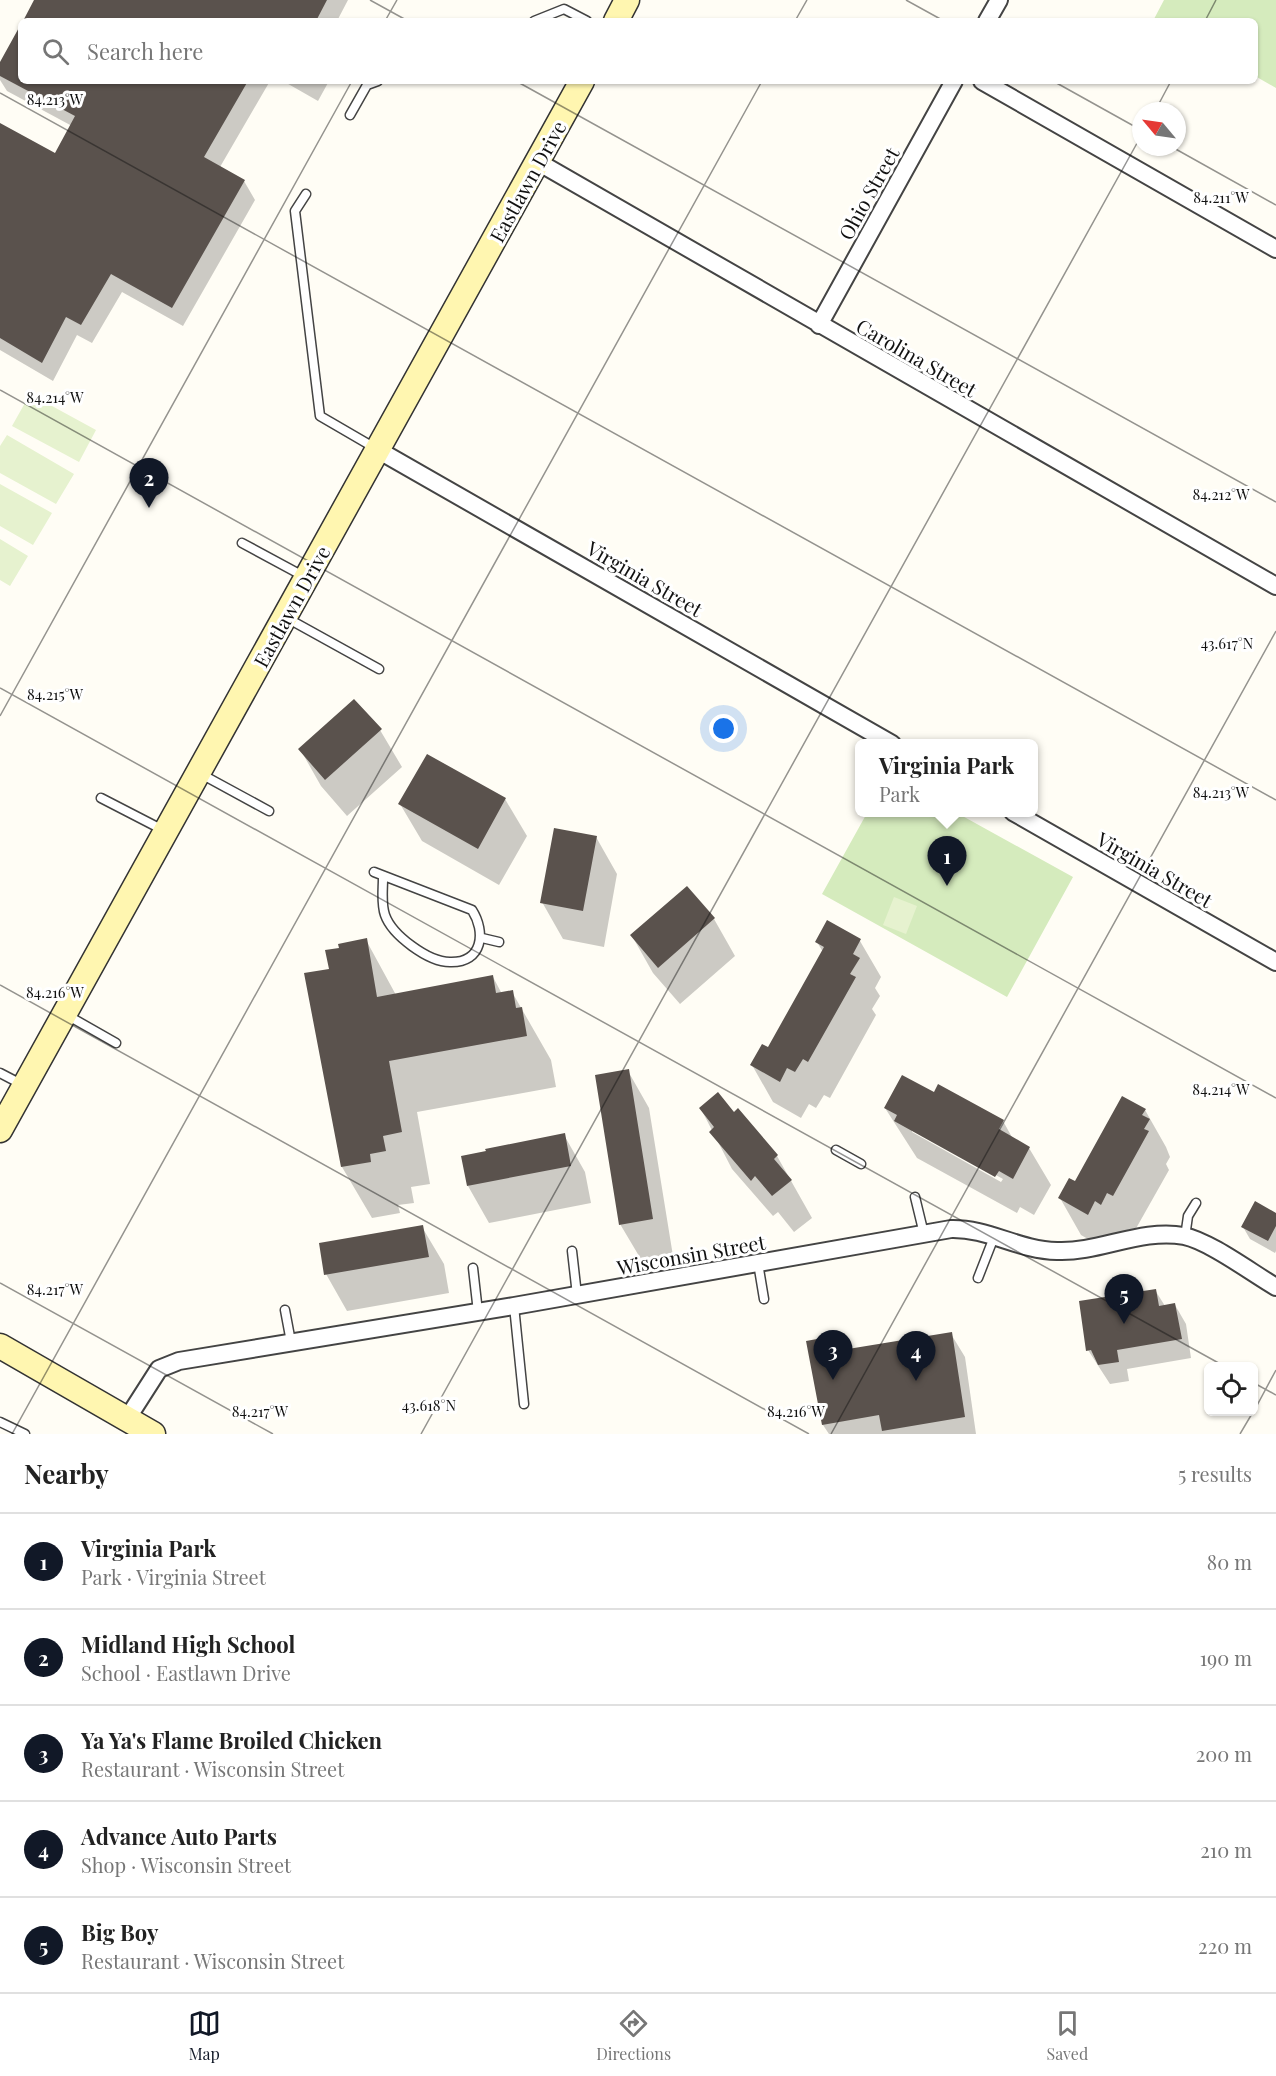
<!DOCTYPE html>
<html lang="en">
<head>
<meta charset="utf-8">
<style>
  :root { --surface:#fff; --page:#f2f2f2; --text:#222; --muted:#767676; --line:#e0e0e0; --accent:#111827 }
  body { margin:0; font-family:"Playfair Display",serif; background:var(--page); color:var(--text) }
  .controls { position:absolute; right:18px; bottom:18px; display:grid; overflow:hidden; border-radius:9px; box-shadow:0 2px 4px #0004 }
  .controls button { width:54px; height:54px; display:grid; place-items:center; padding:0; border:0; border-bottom:2px solid var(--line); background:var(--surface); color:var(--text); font:30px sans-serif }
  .compass { position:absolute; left:1132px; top:102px; width:54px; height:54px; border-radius:50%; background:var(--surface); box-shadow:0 2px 4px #0004; rotate:299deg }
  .you { position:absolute; left:724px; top:729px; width:21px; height:21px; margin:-15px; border:4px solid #fff; border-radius:50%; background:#1a73e8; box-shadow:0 0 0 9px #1a73e833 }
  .badge { display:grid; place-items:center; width:39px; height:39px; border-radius:50%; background:var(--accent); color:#fff; font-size:20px; font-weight:700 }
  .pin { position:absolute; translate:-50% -50px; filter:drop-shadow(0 2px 3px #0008) }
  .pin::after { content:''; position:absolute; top:32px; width:21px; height:18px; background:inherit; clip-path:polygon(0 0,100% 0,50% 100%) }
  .popup { position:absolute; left:855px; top:739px; width:183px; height:78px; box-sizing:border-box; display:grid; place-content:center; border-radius:9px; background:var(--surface); filter:drop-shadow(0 2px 4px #0005); font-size:20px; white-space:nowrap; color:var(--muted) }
  .popup b { font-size:22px; color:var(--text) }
  .popup::after { content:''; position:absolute; left:50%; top:100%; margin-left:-12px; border:12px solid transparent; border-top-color:var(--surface) }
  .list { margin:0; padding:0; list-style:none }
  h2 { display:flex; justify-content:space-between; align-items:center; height:78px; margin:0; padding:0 24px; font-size:26px }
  h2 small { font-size:20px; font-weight:400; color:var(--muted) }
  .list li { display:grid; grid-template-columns:39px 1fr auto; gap:18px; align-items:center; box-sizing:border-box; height:96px; padding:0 24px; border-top:2px solid var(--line) }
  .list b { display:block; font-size:22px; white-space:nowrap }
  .list p { margin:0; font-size:20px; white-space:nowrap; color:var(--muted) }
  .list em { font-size:20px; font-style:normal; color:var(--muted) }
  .icon { flex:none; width:33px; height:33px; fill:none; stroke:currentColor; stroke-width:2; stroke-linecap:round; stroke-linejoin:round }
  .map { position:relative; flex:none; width:1276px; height:1434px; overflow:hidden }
  .search { position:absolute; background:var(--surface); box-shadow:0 2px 4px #0004; left:18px; right:18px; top:18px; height:66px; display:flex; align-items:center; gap:15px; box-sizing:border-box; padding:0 21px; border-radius:9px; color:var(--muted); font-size:22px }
  .sheet { height:558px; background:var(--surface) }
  nav { display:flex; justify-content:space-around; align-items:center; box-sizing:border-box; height:84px; border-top:2px solid var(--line); background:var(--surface); font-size:16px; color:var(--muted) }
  nav a { display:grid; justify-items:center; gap:3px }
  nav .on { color:var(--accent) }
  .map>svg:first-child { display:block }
</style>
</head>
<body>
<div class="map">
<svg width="1276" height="1434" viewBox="0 0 1276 1434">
  <rect width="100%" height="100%" fill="#fffdf5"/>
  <!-- green -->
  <path fill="#d5ebbd" d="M1164 0H1276V88L1255 76V21H1158L1154 19Z
    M867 813H957L1073 877 1007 997 822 894Z"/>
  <!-- pitch -->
  <path fill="#e6f2cf" d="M30 394 96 430 79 462 12 426Z
    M7 435 74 474 56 504 0 473V446Z
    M0 484 52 513 33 545 0 526Z
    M0 539 28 556 10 586 0 580Z
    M894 897 917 906 906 934 883 925Z"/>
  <!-- shadow -->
  <path fill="#0003" fill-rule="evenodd" d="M36 0H348L337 21H24Z
    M21 27V81H270L220 167 244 181 255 200 183 326 122 292 92 343 77 335 53 381 0 350V124L56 155 72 126 7 91 0 80V65Z
    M283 81H329L318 101Z
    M380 730 402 767 347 816 321 786 300 749Z
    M505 799 527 836 499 885 422 841 400 804Z
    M596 837 617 874 604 947 563 939 542 902Z
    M714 919 735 956 680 1004 653 973 632 936Z
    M366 940 396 995 493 977 502 994 512 992 551 1060 556 1087 417 1112 430 1184 411 1187 414 1203 398 1205 400 1213 372 1218 342 1167 330 970 340 949Z
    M860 941 881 977 875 988 880 996 872 1009 876 1015 830 1098 824 1095 816 1108 809 1104 801 1118 773 1102 752 1065 769 1049 823 952 817 942Z
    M628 1071 649 1108 673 1256 642 1261 620 1224Z
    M934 1094 1003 1121 1013 1139 1029 1148 1051 1185 1034 1215 1020 1207 1017 1213 917 1158 885 1108ZM912 1129 1003 1179 1001 1182 912 1132Z
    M701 1109 734 1114 738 1110 777 1156 812 1218 794 1232 778 1212 773 1216 732 1169Z
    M1145 1110 1166 1147 1170 1157 1166 1164 1169 1170 1134 1232 1129 1229 1122 1241 1109 1251 1081 1235 1060 1198Z
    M564 1135 585 1172 591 1203 489 1223 468 1186Z
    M1276 1215V1251L1275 1253 1250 1239 1243 1227Z
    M422 1227 444 1264 449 1293 347 1311 326 1274Z
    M1155 1290 1165 1306 1175 1305 1186 1324 1191 1358 1127 1369 1129 1381 1110 1384 1088 1350Z
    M951 1334 965 1357 976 1434H829L823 1425 808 1342 844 1335 852 1350Z"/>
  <!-- building -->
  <path fill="#5a524d" d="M34 0H327L316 21H23Z
    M21 24V81H248L204 157 245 180 172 308 111 274 81 325 66 317 42 363 0 338V123L55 153 75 116 0 76V62Z
    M354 699 382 729 325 780 298 749Z
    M427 754 506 798 478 849 398 804Z
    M554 828 597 836 583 911 540 903Z
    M687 886 715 918 658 968 630 935Z
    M827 920 861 939 853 954 860 958 850 974 856 977 808 1062 803 1059 795 1072 787 1068 780 1082 750 1065 762 1044 768 1047 824 947 815 942Z
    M367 938 377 997 493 975 496 993 513 990 516 1008 522 1007 527 1036 389 1061 402 1132 383 1136 386 1151 370 1154 371 1162 341 1167 304 973 329 969 325 950 339 948 338 944Z
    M629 1069 653 1219 619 1225 595 1075Z
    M902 1075 934 1092 938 1084 1004 1120 999 1129 1030 1147 1013 1179 999 1171 995 1177 894 1121 897 1115 884 1108Z
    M718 1092 734 1112 738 1108 778 1155 774 1159 792 1180 772 1196 755 1176 751 1181 709 1132 714 1127 699 1108Z
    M1122 1096 1146 1109 1142 1115 1150 1119 1144 1129 1149 1131 1113 1196 1107 1193 1101 1205 1095 1201 1088 1215 1058 1198 1069 1178 1075 1181Z
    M565 1133 571 1166 467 1186 461 1156 486 1151 485 1149Z
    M1255 1201 1276 1213V1226L1268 1241 1241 1227Z
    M423 1225 429 1257 324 1275 319 1243Z
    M1156 1289 1159 1306 1175 1303 1182 1339 1117 1350 1119 1362 1098 1365 1091 1350 1086 1351 1079 1301Z
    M952 1332 965 1417 882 1431 879 1415 822 1425 806 1341 845 1334 848 1349Z"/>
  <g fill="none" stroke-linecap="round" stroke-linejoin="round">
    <defs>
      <path id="lane" d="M534 21 564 9 587 21
        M350 115 367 85 378 81
        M306 194 295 211 320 416 375 448
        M242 543 305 577
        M285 617 379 669
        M201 774 269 811
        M101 798 165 831
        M374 872 472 910C486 932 483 963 450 962 428 962 392 935 385 915 381 904 383 890 383 878
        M482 938 499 942
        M65 1014 116 1043
        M0 1073 23 1085
        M836 1150 861 1164
        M915 1197 924 1234
        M1185 1237 1188 1216 1196 1203
        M572 1251 577 1295
        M758 1263 764 1299
        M473 1268 478 1312
        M978 1278 994 1237
        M514 1306 524 1404
        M285 1310 291 1342
        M0 1422 25 1434"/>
      <path id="street" d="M987 21 999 0
        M982 81 1276 249
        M538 162 1276 586
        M819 325 954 81
        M378 450 892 744
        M1013 812 1276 962
        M127 1419 159 1369 179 1361 514 1306 951 1229C988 1228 1018 1250 1057 1251 1099 1253 1141 1228 1184 1236 1209 1241 1252 1273 1276 1287"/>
      <path id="secondary" d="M616 21 627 0
        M0 1130 582 81
        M0 1346 153 1434"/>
    </defs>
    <!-- lane casing -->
    <use href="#lane" stroke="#444" stroke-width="11"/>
    <!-- street casing -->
    <use href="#street" stroke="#444" stroke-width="20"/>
    <!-- secondary casing -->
    <use href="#secondary" stroke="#333" stroke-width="27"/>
    <!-- lane -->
    <use href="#lane" stroke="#fff" stroke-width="8"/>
    <!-- street -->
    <use href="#street" stroke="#fff" stroke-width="16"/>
    <!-- secondary -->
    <use href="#secondary" stroke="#fff6b0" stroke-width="24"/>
  </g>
  <!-- ticks -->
  <path fill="none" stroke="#111" stroke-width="1.5" stroke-opacity="0.45" d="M370 0 408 21M906 0 944 21M385 21 397 0M795 21 807 0M1205 21 1216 0M516 81 1276 502M1053 81 1141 130M0 93 1276 800M1155 111 1171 81M1172 147 1276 205M0 390 1276 1098M0 688 1224 1366M0 716 352 81M0 985 809 1434M0 1283 273 1434M1254 1383 1276 1395M1254 1411 1276 1370M12 1434 762 81M421 1434 1141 136M831 1434 1276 631M1240 1434 1253 1412"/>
  <g text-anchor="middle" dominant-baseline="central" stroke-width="6" stroke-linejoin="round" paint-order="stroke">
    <!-- street labels -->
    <g font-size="20" fill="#111" stroke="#fff">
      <text transform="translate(527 181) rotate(-61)">Eastlawn Drive</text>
      <text transform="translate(868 193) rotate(-61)">Ohio Street</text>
      <text transform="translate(917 357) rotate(30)">Carolina Street</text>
      <text transform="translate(645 578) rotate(30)">Virginia Street</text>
      <text transform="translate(291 606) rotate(-61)">Eastlawn Drive</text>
      <text transform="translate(1155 869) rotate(30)">Virginia Street</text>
      <text transform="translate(691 1254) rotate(-10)">Wisconsin Street</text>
    </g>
  </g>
  <g font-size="15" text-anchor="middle" fill="#111" stroke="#fff" stroke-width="6" stroke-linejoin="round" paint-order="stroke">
    <text x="55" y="105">84.213°W</text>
    <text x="1221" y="203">84.211°W</text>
    <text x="55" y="403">84.214°W</text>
    <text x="1221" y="500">84.212°W</text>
    <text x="1227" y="649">43.617°N</text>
    <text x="55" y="700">84.215°W</text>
    <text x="1221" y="798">84.213°W</text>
    <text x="55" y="998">84.216°W</text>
    <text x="1221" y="1095">84.214°W</text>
    <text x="55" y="1295">84.217°W</text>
    <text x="429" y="1411">43.618°N</text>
    <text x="260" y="1417">84.217°W</text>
    <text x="796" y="1417">84.216°W</text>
  </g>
</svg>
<div class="controls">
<button><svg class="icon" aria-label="locate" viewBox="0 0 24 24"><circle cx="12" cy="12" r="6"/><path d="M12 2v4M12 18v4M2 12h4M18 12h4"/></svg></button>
</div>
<svg class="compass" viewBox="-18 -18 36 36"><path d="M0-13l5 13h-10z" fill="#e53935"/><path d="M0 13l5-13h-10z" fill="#767676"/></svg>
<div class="you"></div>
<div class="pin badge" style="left:947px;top:886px">1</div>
<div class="popup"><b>Virginia Park</b>Park</div>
<div class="pin badge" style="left:149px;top:508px">2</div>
<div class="pin badge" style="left:833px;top:1380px">3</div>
<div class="pin badge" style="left:916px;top:1381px">4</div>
<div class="pin badge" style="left:1124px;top:1324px">5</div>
<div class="search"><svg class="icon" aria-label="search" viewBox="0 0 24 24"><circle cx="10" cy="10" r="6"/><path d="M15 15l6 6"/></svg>Search here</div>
</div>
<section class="sheet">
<h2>Nearby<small>5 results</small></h2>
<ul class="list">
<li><span class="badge">1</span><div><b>Virginia Park</b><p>Park · Virginia Street</p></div><em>80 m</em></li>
<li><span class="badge">2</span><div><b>Midland High School</b><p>School · Eastlawn Drive</p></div><em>190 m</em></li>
<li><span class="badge">3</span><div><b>Ya Ya's Flame Broiled Chicken</b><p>Restaurant · Wisconsin Street</p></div><em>200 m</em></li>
<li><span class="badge">4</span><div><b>Advance Auto Parts</b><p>Shop · Wisconsin Street</p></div><em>210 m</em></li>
<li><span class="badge">5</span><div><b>Big Boy</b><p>Restaurant · Wisconsin Street</p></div><em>220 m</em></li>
</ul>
</section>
<nav>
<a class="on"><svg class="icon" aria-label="map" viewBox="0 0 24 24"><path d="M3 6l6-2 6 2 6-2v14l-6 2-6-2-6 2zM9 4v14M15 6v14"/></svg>Map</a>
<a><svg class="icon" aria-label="directions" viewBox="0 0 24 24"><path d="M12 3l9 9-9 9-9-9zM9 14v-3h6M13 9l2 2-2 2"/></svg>Directions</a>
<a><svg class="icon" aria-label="saved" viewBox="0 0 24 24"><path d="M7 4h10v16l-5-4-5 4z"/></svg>Saved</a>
</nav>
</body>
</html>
